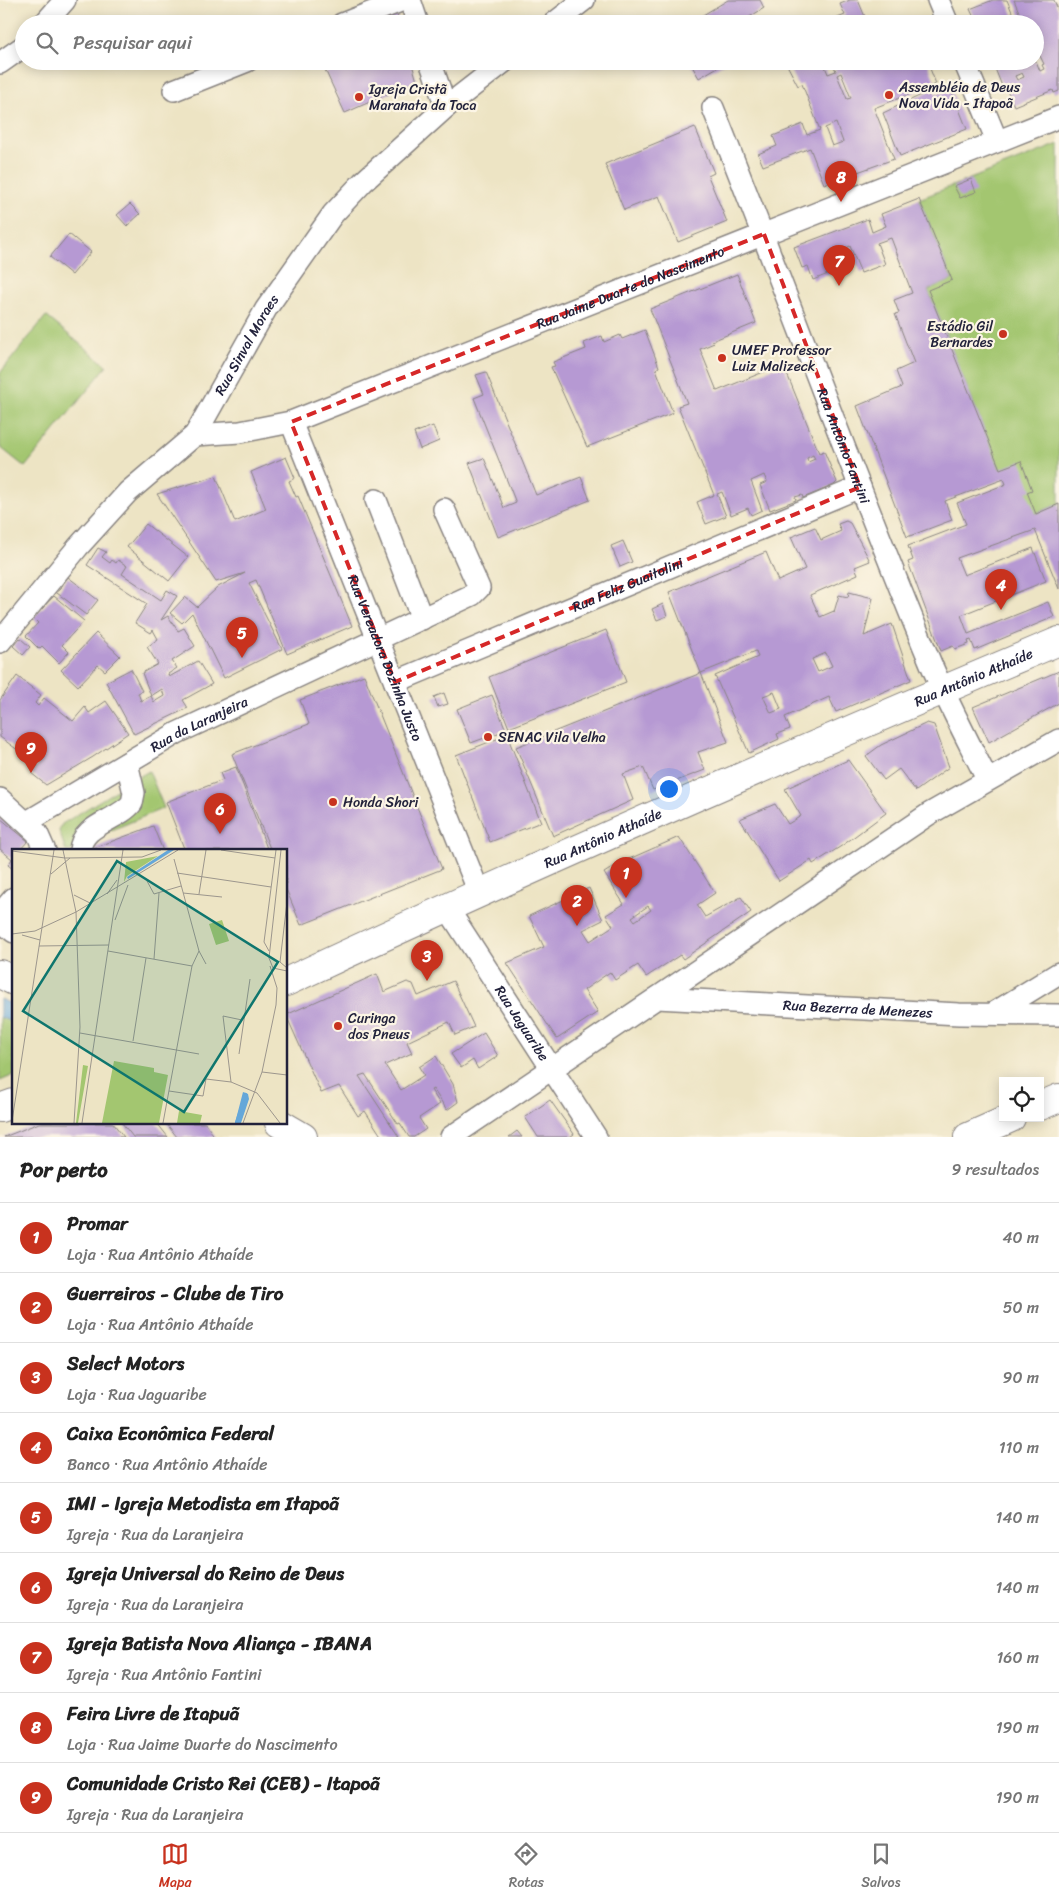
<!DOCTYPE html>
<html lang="pt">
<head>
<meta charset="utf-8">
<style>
  :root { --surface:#fff; --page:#f2f2f2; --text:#222; --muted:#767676; --line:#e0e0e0; --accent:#c8321e }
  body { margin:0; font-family:Sriracha,sans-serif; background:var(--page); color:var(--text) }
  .controls { position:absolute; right:15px; bottom:15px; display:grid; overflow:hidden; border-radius:0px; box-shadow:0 2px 12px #0003 }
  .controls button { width:45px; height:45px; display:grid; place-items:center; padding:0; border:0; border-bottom:1px solid var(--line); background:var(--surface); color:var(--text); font:25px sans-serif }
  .you { position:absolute; left:668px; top:788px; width:18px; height:18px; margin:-12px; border:4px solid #fff; border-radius:50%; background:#1a73e8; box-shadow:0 0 0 8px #1a73e833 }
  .badge { display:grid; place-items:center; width:32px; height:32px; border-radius:50%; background:var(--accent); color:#fff; font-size:16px; font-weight:700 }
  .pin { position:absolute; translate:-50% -41px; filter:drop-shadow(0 1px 2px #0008) }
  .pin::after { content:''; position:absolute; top:26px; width:18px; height:15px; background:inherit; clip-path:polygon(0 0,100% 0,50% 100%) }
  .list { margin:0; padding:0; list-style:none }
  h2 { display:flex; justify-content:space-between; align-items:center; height:65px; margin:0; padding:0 20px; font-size:21px }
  h2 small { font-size:16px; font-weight:400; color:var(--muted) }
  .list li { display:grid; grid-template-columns:32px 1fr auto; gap:15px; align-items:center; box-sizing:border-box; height:70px; padding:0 20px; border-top:1px solid var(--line) }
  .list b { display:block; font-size:19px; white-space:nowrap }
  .list p { margin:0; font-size:16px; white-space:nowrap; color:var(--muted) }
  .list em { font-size:16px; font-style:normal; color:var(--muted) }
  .icon { flex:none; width:28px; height:28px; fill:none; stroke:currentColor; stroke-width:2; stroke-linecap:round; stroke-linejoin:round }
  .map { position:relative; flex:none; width:1059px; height:1137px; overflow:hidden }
  .search { position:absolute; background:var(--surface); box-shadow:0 2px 12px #0003; left:15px; right:15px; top:15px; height:55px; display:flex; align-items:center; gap:12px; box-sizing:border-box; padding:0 18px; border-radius:28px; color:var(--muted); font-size:19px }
  .sheet { height:695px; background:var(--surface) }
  nav { display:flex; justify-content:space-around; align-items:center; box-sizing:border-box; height:70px; border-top:1px solid var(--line); background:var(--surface); font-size:14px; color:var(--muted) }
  nav a { display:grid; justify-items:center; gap:2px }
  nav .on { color:var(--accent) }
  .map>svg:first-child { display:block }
</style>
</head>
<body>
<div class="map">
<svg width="1059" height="1137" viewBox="0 0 1059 1137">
  <rect width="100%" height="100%" fill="#fcf5e5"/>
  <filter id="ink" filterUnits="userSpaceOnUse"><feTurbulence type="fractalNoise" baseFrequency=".02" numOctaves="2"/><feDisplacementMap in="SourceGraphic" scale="10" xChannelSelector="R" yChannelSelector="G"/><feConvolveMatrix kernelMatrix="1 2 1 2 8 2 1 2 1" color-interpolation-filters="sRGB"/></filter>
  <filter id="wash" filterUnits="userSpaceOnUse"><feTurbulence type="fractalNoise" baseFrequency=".0096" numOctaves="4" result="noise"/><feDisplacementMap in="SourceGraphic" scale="20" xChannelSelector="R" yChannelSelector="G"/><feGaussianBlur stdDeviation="1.12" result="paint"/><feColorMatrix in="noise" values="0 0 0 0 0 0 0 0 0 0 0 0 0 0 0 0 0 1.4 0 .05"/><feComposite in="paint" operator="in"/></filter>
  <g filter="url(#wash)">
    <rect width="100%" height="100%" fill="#ede4c4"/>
    <!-- green -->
    <path fill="#a3c670" stroke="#627456" d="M1059 144V504L1020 520 928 290 952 280 919 199Z
      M46 316 107 366 25 467 0 447V373Z
      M149 771 164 808 88 840 135 810 137 778Z
      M125 785 128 796 71 851H66L59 831 62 824Z
      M0 1017 14 1023V1075L0 1081Z"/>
    <!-- water -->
    <path fill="#65a7d9" stroke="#44648a" d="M0 999 14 1005V1023L0 1017Z"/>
    <g id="blocks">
      <!-- building -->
      <path fill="#b699d3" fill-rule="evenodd" d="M728 0H760L764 8 743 21 745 24H688Z
        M850 0H858L868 24H823L845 15 840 4Z
        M993 0H1007L1017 24H977L970 9Z
        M1014 0H1054L1059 12V91L1054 93 1053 90 1014 106 1005 85 1002 86 992 61H1036L1040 71 1044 69 1042 65 1044 64 1036 48 1035 24H1024ZM1022 73 1024 77 1017 80 1015 76Z
        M395 8 400 24H357Z
        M321 61H411L417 81 345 113Z
        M689 61H728L699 78Z
        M785 61H823L828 74 836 71 832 61H927L936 84 874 108 894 159 824 184 810 148 763 166 758 154 777 146 773 136 803 124 807 135 820 130 802 84 798 86ZM841 73 851 98 847 99 837 75ZM836 123 843 142 832 146 825 128Z
        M934 89 936 95 951 89 967 129 900 156 883 113Z
        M695 127 714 173 708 176 727 222 678 242 659 196 624 210 605 164Z
        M971 179 976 192 960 198 954 186Z
        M919 199 952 280 928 290 1000 469 1021 461 1032 490 1027 492 1036 514 1059 504V589L1035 530 957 558 964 575 1033 548 1046 581 961 615 968 634 1048 602 1054 617 975 650 971 640 968 641 969 644 955 649 953 646 941 651 908 562 913 560 908 546 966 524 957 503 1006 484 1004 479 945 501 952 520 907 537 857 406 902 387 896 371 914 363 895 314 899 313 894 300 912 293 891 238 877 243 885 264 861 273 850 246 844 249 845 251 833 256 838 270 813 280 808 266 802 268 794 247 868 219 872 232 886 226 881 214Z
        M130 204 140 214 127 226 117 215Z
        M69 234 91 252 72 275 50 257Z
        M737 274 756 323 712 341 714 343 700 349 717 391 783 364 819 453 824 451 837 482 834 485 803 498 802 495 795 497 796 500 770 510 760 485 767 482 764 475 751 481 762 510 751 515 748 508 731 515 722 492 717 494 726 516 706 524 697 502 714 495 678 406 687 403 650 309ZM813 455 815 459 808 462 807 458Z
        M645 330 659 367 656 369 673 413 587 447 551 367 555 366 553 362 586 349 584 343 602 336 604 342 620 335 622 339Z
        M486 372 536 495 581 477 590 500 498 537 469 463 484 458 504 508 516 503 474 398 484 394 476 375Z
        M433 426 439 441 420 449 414 433Z
        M286 457 295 478 289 481 296 497 298 496 352 626 287 654 256 580 249 583 282 649 224 678 192 613 182 623 170 613 185 597 197 607 218 587 245 573 216 582 157 494 216 476 235 522 266 509 251 472Z
        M846 521 850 523 870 561 855 567 858 574 810 595 820 617 834 611V612L839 595 848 597 849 592 873 598 864 636 892 624 911 680 836 712 829 697 785 717 790 729 777 734 779 739 749 753 715 676 758 657 756 651 701 673 669 592 766 552 778 581 805 569 791 537 815 527 821 540 841 531 838 524ZM826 653 832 666 818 672 812 659ZM774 692 781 709 771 713 763 696Z
        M146 524 188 557 169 581 127 547Z
        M623 541 632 562 620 567 611 546Z
        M98 548 106 552 102 557 110 563 112 560 116 563 118 560 127 566 122 574 161 600 167 590 177 596 161 620 168 616 178 631 184 628 195 646 172 661 177 668 168 674 169 677 198 661 212 684 183 700 188 708 134 734 106 682 131 669 142 691 138 693 141 701 151 696 154 702 164 696 162 689 151 696 142 673 158 664 147 647 158 639 153 630 151 633 135 623 147 604 87 565Z
        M68 577 98 600 86 615 57 593Z
        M54 596 84 621 62 645 69 652 59 663 42 646 39 649 26 636 38 623 33 618Z
        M663 604 667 616 657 620 652 609Z
        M606 630 626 682 509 728 489 677Z
        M96 633 120 656 105 671 98 665 78 686 61 670Z
        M20 638 30 647 23 655 13 646Z
        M1059 671V703L989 742 973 707Z
        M701 673 728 742 698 752 705 770 653 790 643 767 623 774 633 800 553 836 516 747Z
        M364 675 442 869 301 925 286 889V851H271L232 754 309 724 300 700Z
        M17 676 41 695 35 703 38 706 44 698 73 721 85 707 89 713 106 701 128 733 93 757 46 785 31 773 38 765 0 737V700Z
        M444 693 448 704 438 707 434 697Z
        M492 695 506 730 471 743 457 709Z
        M927 723 934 725 949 767 916 791 899 769 884 780 866 756 881 745Z
        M507 735 541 822 490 842 456 755Z
        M848 760 886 813 843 845 813 864 811 860 779 881 740 819 775 804 788 824 801 816 785 789Z
        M236 767 268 851H185L166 802 223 780 220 773Z
        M0 818 28 841 19 851H14V870L8 865 12 859 0 849Z
        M153 826 163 851H95L94 848Z
        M679 837 715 893 697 905 705 917 741 897 751 912 683 959 680 955 646 977 638 965 615 980 610 972 584 990 598 1012 557 1039 507 963 544 947 529 916 589 888 603 920 583 930 590 941 613 926 606 915 624 904 604 873 620 863ZM648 906 651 910 635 921 632 917Z
        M377 974 384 992 407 982 413 984 418 996 453 981 474 1027 455 1035 449 1022 407 1042 412 1053 385 1065 401 1090 424 1075 419 1067 436 1056 453 1084 458 1102 447 1110 433 1089 431 1090 440 1104 419 1118 426 1129 414 1137H409L400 1123 398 1124 365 1074 359 1076 399 1137H382L365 1111 358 1116 339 1086 321 1093 286 1015Z
        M484 1033 498 1056 478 1069 473 1060 461 1068 451 1054Z
        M550 1100 574 1134 570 1137H538L525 1117Z
        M39 1123H113L124 1137H4Z
        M122 1123H157L168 1137H133Z
        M166 1123H205L215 1137H177Z
        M517 1131 522 1137H509Z"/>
    </g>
  </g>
  <g filter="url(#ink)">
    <use href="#blocks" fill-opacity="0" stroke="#888380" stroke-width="1"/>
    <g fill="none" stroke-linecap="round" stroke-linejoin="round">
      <defs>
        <g id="minor">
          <path d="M410 0 418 24"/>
          <path d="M938 0 948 24"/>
          <path d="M44 24 65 0"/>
          <path d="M342 24 403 0"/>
          <path d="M553 24 584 0"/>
          <path d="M430 61 446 107"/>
          <path d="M964 61 997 141"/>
          <path d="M0 63 24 46"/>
          <path d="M174 90 247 61"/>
          <path id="s1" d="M713 108C787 293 854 480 931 664 948 703 968 741 987 779"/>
          <path id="s2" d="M291 422 480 895"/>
          <path id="s3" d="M195 435 240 432 291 422 1059 117"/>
          <path d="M376 500 422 619"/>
          <path id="s4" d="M0 642 78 547 128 492 195 435 266 309 333 214 363 182 446 107 505 61"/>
          <path id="s5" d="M395 682 860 487"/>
          <path d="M0 799 37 833 45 851"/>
          <path id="s6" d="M27 822 177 733 472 595 479 588 444 509"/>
          <path d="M80 851C81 824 118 821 132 803L134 793 127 763"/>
          <path d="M14 898 7 906 1 921 14 932"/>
          <path id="s7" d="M448 909 596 1137"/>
          <path id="s8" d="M657 998 959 1014 1059 1015"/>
          <path d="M994 1013 1059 973"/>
          <path d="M451 1137 929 814 1059 740"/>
        </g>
        <g id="major">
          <path d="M0 974 14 981"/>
          <path id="s9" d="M286 982C541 863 800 750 1059 641"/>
          <path d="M1040 1106 1059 1098"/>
          <path d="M0 1108 14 1103"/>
          <path d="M279 1123 303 1137"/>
          <path d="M968 1137 1011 1118"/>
        </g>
      </defs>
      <!-- minor casing -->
      <use href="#minor" stroke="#888380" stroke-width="24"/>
      <!-- major casing -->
      <use href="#major" stroke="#888380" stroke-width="30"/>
      <!-- minor -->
      <use href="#minor" stroke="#fff" stroke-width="21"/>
      <!-- major -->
      <use href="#major" stroke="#fff" stroke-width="28"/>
    </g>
  </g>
  <!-- marked area -->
  <path fill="none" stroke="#d62828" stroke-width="4" stroke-dasharray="10 6" stroke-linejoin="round" d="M764 234 860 487 395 682 291 422Z"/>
  <!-- markers -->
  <g fill="#c8321e" stroke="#fcf5e5" stroke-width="2">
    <circle cx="889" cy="95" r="5"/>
    <circle cx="359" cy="97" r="5"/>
    <circle cx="1003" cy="334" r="5"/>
    <circle cx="722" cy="358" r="5"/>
    <circle cx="488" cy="737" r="5"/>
    <circle cx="333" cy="802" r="5"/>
    <circle cx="338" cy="1026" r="5"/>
  </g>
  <g text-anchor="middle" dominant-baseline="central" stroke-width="4.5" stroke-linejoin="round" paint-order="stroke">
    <!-- poi labels -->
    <g font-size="14" fill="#22223b" stroke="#fcf5e5" text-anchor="start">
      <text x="899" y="87">Assembléia de Deus<tspan x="899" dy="16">Nova Vida - Itapoã</tspan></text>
      <text x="369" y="89">Igreja Cristã<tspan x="369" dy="16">Maranata da Toca</tspan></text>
      <text x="993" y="326" text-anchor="end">Estádio Gil<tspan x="993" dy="16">Bernardes</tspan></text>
      <text x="732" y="350">UMEF Professor<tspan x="732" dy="16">Luiz Malizeck</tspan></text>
      <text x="498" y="737">SENAC Vila Velha</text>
      <text x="343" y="802">Honda Shori</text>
      <text x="348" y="1018">Curinga<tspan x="348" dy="16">dos Pneus</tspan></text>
    </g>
    <!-- street labels -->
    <g font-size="14" fill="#22223b" stroke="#fcf5e5">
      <text stroke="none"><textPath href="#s3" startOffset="462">Rua Jaime Duarte do Nascimento</textPath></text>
      <text stroke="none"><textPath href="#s4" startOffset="389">Rua Sinval Moraes</textPath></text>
      <text stroke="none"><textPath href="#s1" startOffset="362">Rua Antônio Fantini</textPath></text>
      <text stroke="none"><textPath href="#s5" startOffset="252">Rua Feliz Guaitolini</textPath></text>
      <text stroke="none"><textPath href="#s2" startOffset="254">Rua Vereadora Dozinha Justo</textPath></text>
      <text stroke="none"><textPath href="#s9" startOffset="752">Rua Antônio Athaíde</textPath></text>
      <text stroke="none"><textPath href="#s6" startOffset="198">Rua da Laranjeira</textPath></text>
      <text stroke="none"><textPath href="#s9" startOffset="348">Rua Antônio Athaíde</textPath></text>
      <text stroke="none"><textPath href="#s8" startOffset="201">Rua Bezerra de Menezes</textPath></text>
      <text stroke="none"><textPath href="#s7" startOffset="136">Rua Jaguaribe</textPath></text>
    </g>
  </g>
  <!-- overview -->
  <g transform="translate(12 849)">
    <rect width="275" height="275" fill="#ede4c4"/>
    <path d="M146 7 115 27 112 33 114 13ZM210 71 217 92 204 96 197 75ZM102 212 142 219V223L156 226 147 274H90ZM71 216 76 217 66 274H64ZM167 262 190 266 188 274H165Z" fill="#a3c670"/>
    <path d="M156 1H162L116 30 115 28ZM231 243 236 245 237 250 229 274H223Z" fill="#65a7d9"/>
    <path fill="none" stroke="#65a7d9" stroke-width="2.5" d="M224 274 234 244"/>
    <path fill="none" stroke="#9c968d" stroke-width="1" d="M51 1 64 63 68 178 62 274M209 1 263 9M269 1 257 109 261 119 275 122M0 2 53 9 130 8 149 1M162 10 187 102 194 115M165 24 259 38M39 25 58 9M135 32 142 45 169 37M171 44 210 48M95 45 105 31M187 45 194 1M62 46 78 54M275 53 268 113 275 119M103 71 116 36M0 85 23 82 64 63 166 1M10 86 28 91M27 97 97 96M96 102 180 117M257 102 252 93 264 1M142 110 147 44M68 184 187 205M121 192 134 109M227 205 238 130M250 223 275 226M219 233 211 167 230 171M157 242 191 247 194 230 219 233 245 244 268 274M0 272 42 1M70 274 111 1M151 274 180 117 187 102M231 274 250 223 264 156 265 139 258 117"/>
    <path fill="#0f766e" fill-opacity="0.15" stroke="#0f766e" stroke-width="2.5" d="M105 12 266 113 172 263 11 162Z"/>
    <rect width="275" height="275" fill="none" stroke="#22223b" stroke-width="2.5"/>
  </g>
</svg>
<div class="controls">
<button><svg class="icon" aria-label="locate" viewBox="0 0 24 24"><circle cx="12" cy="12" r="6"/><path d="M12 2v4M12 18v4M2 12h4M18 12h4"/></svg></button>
</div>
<div class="you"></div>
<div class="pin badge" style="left:626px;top:898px">1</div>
<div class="pin badge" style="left:577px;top:926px">2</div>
<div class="pin badge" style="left:427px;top:981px">3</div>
<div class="pin badge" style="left:1001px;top:610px">4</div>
<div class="pin badge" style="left:242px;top:658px">5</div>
<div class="pin badge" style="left:220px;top:834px">6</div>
<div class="pin badge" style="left:839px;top:286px">7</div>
<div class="pin badge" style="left:841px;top:202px">8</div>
<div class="pin badge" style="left:31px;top:773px">9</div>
<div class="search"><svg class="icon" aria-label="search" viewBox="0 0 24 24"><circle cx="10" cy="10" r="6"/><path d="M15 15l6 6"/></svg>Pesquisar aqui</div>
</div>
<section class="sheet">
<h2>Por perto<small>9 resultados</small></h2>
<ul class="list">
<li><span class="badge">1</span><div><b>Promar</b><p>Loja · Rua Antônio Athaíde</p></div><em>40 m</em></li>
<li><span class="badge">2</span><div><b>Guerreiros - Clube de Tiro</b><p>Loja · Rua Antônio Athaíde</p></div><em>50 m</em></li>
<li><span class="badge">3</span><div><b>Select Motors</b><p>Loja · Rua Jaguaribe</p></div><em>90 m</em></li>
<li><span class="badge">4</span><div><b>Caixa Econômica Federal</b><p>Banco · Rua Antônio Athaíde</p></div><em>110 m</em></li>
<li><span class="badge">5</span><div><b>IMI - Igreja Metodista em Itapoã</b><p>Igreja · Rua da Laranjeira</p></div><em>140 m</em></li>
<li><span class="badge">6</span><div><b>Igreja Universal do Reino de Deus</b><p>Igreja · Rua da Laranjeira</p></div><em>140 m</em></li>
<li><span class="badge">7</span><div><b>Igreja Batista Nova Aliança - IBANA</b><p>Igreja · Rua Antônio Fantini</p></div><em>160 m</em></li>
<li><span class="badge">8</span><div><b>Feira Livre de Itapuã</b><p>Loja · Rua Jaime Duarte do Nascimento</p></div><em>190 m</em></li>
<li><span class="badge">9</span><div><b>Comunidade Cristo Rei (CEB) - Itapoã</b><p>Igreja · Rua da Laranjeira</p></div><em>190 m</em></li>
</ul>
</section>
<nav>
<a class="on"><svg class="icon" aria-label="map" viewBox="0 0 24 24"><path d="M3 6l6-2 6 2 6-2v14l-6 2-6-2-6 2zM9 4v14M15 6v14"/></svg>Mapa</a>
<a><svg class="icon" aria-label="directions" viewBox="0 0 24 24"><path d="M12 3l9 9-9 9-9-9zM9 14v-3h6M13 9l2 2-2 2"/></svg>Rotas</a>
<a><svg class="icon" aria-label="saved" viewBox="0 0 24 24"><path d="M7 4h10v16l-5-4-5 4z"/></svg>Salvos</a>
</nav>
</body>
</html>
